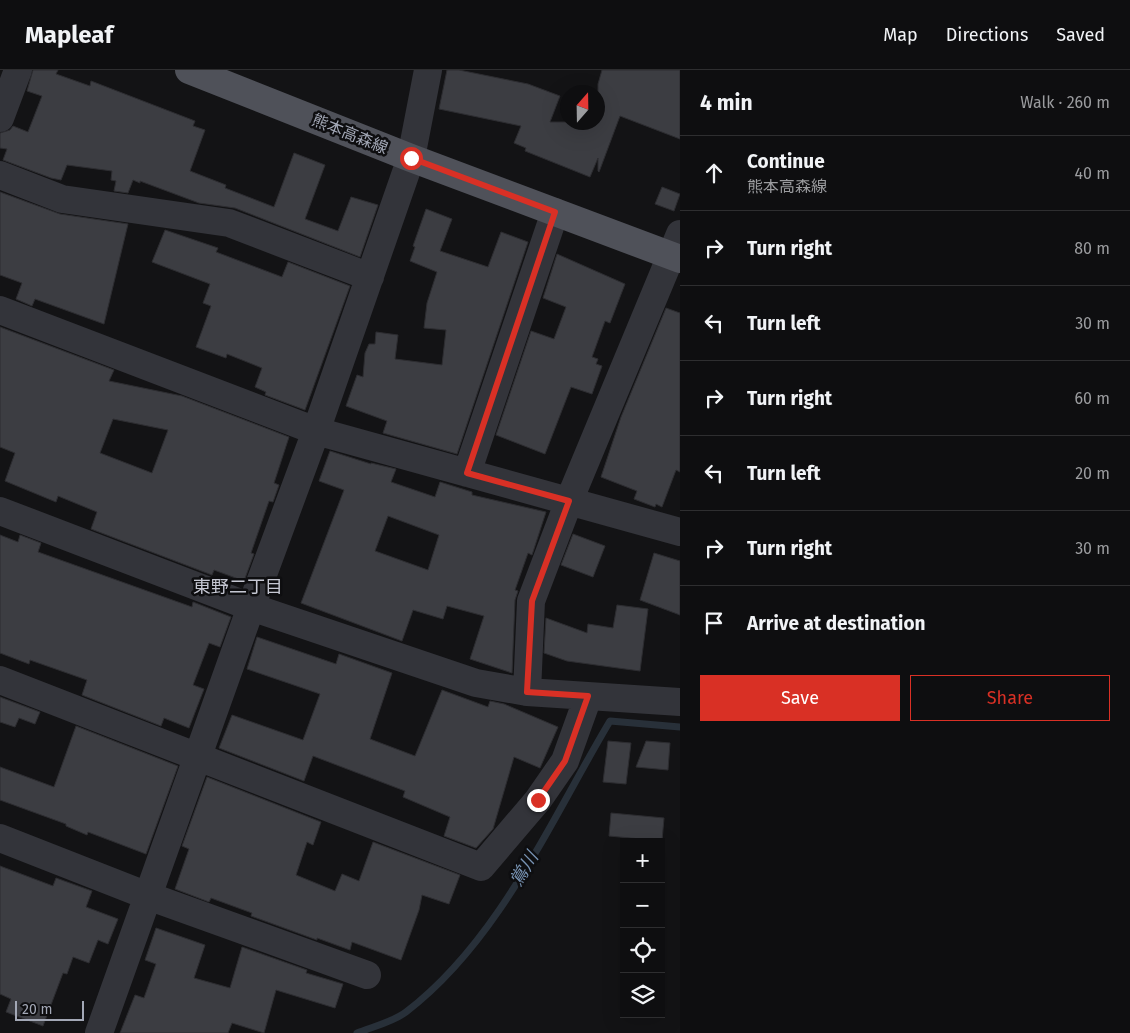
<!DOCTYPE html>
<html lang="en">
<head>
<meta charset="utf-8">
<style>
  :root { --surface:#0e0e10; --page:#1c1c1e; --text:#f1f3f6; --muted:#9b9c9f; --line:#2e2e30; --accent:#d93025 }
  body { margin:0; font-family:"Fira Sans","Noto Sans JP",sans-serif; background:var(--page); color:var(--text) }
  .controls { position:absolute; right:15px; bottom:15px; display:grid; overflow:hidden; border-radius:0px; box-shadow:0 5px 20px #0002 }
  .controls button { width:45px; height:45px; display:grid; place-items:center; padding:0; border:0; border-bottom:1px solid var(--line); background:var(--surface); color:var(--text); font:25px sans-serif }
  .compass { position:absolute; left:560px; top:15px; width:45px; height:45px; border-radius:50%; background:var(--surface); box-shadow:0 5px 20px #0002; rotate:20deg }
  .scale { position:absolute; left:15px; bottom:12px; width:69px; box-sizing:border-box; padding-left:5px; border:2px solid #a3a8b6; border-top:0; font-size:14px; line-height:18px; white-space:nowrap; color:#a3a8b6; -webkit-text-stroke:4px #0e0e10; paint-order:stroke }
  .stop { position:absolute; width:15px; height:15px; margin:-11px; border:4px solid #d93025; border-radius:50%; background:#fff }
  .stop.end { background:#d93025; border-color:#fff; box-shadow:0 1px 5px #0008 }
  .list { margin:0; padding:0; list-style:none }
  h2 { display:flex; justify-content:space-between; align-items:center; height:65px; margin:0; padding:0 20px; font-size:21px }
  h2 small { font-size:16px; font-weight:400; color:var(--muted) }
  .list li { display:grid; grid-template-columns:32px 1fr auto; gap:15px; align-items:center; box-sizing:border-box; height:75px; padding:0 20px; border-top:1px solid var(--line) }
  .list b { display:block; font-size:19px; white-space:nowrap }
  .list p { margin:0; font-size:16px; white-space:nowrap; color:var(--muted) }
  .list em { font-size:16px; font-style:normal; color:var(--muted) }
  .actions { display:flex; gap:10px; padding:15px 20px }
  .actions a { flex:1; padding:11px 0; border:1px solid var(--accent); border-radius:0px; text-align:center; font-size:18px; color:var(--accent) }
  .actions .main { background:var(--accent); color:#fff }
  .icon { flex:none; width:28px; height:28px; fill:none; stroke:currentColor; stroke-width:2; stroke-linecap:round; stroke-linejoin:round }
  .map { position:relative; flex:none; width:680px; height:963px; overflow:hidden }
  header { display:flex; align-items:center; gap:30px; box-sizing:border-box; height:70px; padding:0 25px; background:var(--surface); border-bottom:1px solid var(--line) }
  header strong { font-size:24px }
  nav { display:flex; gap:28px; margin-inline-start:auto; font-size:18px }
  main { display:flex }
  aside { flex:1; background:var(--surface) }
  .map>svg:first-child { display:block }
</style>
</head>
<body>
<header>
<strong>Mapleaf</strong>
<nav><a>Map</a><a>Directions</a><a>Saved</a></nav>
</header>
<main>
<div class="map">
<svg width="680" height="963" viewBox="0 0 680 963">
  <rect width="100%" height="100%" fill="#131315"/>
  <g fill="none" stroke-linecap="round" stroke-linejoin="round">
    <!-- stream -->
    <path stroke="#283039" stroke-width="7" d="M357 963C372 957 393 952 406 942 499 871 551 750 610 651L680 657"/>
  </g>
  <!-- building -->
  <path fill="#3c3d42" stroke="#2d2d31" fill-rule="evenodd" d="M33 0H58L56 4 90 16 91 11 195 51 193 56 205 60 190 101 226 115 225 118 274 137 294 83 325 95 305 149 338 161 351 127 378 135 360 187 235 138 199 133 140 111V113L133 110 128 123 114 121 116 111 111 110 112 101 67 95 61 110 51 108 3 90 7 79 0 78V63L10 60 13 56 28 62 42 26 27 21Z
    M447 0H459L528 14 560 26 550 52H598V14L602 0H680V69L620 46 599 102 598 101V88L590 107 525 81 526 78 514 73 521 56 439 39Z
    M662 117 680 124 674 141 655 134Z
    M0 122 60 144 128 154 104 254 35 229 32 236 16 229 22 213 0 205Z
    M426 139 452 149 440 181 488 197 501 162 528 172 457 384 383 363 387 351 346 336 357 305 363 307 365 283 369 274H375L376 262 398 265 395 289 442 295 446 260 424 258 427 233 437 202 410 191 415 177 413 176Z
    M165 160 218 178 216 182 282 207 288 192 350 216 305 340 265 325 266 322 255 317 262 298 227 284 226 288 196 277 211 236 203 233 210 214 152 192Z
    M557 184 625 214 610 253 605 251 592 287 598 289 596 294 602 296 592 324 571 317 545 384 496 365 531 261 554 269 566 237 543 228Z
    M666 238 680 243V402L676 400 662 437 656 434 655 437 634 429 637 421 601 407 621 347Z
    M0 257 114 300 109 311 182 326 289 367 274 413 279 415 273 432 269 431 251 483 254 484 244 511 214 500 212 505 91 459 97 442 58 426 56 432 5 411 15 383 0 377ZM113 349 168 360 152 403 100 383Z
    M330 381 371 394V393L396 399 391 412 435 427 440 412 472 422V425L546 442 532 485 528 483 515 520 518 521 515 530 512 603 470 589 484 546 447 536 443 549 413 540 402 571 301 533 344 420 319 411ZM388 446 439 465 428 500 375 481Z
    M573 464 605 476 593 507 561 495Z
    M0 465 18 472 20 465 41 473 38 482 192 537 193 532 231 547 220 577 209 573 193 615 204 619 189 658 164 648 161 656 82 625 87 610 30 590 29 594 0 583Z
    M654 483 680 491V545L640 530Z
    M617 535 648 539 640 601 567 591 544 583 546 548 587 563 588 554 613 558Z
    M257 567 336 594 339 584 392 603 370 669 415 686 442 620 488 637 490 631 504 634 558 657 540 698 514 687 493 759 476 778 444 766 450 747 403 727 405 721 313 686 304 711 219 678 232 645 303 670 320 624 247 599Z
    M0 627 40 642 35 654 19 648 15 657 0 652Z
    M76 656 178 696 146 784 88 762 87 765 66 756V754L0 730V697L54 717Z
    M608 671 631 673 626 714 603 712Z
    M646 671 670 673 668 700 636 697Z
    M207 707 321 752 313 775 307 772 296 805 335 821 342 804 359 811 373 772 460 805 449 834 422 825 419 840 401 890 352 872 350 880 317 868V870L251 846 252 843 211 828 209 832 175 819 189 779 182 776Z
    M611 743 664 748 662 771 609 766Z
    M0 796 53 816 56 808 92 821 86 837 118 849 108 874 98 870 89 893 73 887 67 904 63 903 43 956 6 942 11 929 0 924Z
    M156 858 205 875 194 908 230 918 242 877 307 900 306 903 343 914 335 938 276 920 264 963 232 953 228 963H120L135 925 144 928 156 894 145 890Z"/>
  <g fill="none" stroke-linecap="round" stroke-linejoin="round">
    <!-- minor -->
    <path stroke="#33343a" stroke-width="28" d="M0 48 18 0
      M0 105 62 129 229 153 370 207
      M0 240 316 361 680 462
      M467 403 555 142
      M0 441 251 537 476 613 527 622 680 632
      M0 610 481 797 538 730 565 691 588 627
      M527 622 531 531 569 431 680 164
      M0 768 148 826 367 905
      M99 963 251 537 316 361 411 88 428 0"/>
    <!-- major -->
    <path stroke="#4f5159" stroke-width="28" d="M189 0 411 88 680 189"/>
  </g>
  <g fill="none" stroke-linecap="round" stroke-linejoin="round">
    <!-- route -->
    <path stroke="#d93025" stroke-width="6" d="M411 88 555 142 467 403 569 431 532 531 527 622 588 626 565 691 538 730"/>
  </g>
  <g text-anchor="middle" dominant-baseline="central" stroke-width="5" stroke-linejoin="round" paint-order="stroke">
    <!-- street labels -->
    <g font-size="16" fill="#a3a8b6" stroke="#0e0e10">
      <text transform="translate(350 64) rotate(22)">熊本高森線</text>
    </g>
    <!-- neighbourhood labels -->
    <g font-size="18" fill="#c5c7d2" stroke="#0e0e10">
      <text x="238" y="517">東野二丁目</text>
    </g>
    <!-- water labels -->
    <g font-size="18" font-style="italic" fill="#7893b3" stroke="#0e0e10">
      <text transform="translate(524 799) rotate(-59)">鴬川</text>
    </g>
  </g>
</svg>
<div class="controls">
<button>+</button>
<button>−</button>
<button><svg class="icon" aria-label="locate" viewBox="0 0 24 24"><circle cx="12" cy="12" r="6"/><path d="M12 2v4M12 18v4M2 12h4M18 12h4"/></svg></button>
<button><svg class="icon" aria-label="layers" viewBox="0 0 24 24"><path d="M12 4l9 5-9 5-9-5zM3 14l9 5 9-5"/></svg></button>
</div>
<svg class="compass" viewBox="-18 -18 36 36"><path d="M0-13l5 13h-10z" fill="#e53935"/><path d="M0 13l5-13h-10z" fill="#9b9c9f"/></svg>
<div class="scale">20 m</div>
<div class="stop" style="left:411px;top:88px"></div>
<div class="stop end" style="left:538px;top:730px"></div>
</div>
<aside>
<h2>4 min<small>Walk · 260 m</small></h2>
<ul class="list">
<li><svg class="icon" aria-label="ahead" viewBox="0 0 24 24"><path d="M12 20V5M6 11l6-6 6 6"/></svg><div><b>Continue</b><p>熊本高森線</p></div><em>40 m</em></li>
<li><svg class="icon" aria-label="right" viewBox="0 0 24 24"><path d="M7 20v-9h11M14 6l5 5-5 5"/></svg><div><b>Turn right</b></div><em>80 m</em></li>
<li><svg class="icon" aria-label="left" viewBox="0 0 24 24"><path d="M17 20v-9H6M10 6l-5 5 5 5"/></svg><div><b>Turn left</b></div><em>30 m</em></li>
<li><svg class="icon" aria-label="right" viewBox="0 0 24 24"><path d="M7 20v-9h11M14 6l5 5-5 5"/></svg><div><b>Turn right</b></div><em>60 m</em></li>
<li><svg class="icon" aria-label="left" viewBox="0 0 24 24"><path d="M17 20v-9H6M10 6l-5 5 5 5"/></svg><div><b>Turn left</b></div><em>20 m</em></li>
<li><svg class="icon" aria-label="right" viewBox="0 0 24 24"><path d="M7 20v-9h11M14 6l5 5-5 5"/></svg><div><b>Turn right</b></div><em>30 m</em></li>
<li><svg class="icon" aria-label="arrive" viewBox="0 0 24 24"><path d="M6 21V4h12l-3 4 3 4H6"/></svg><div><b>Arrive at destination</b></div></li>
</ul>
<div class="actions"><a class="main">Save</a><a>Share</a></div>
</aside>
</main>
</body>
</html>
